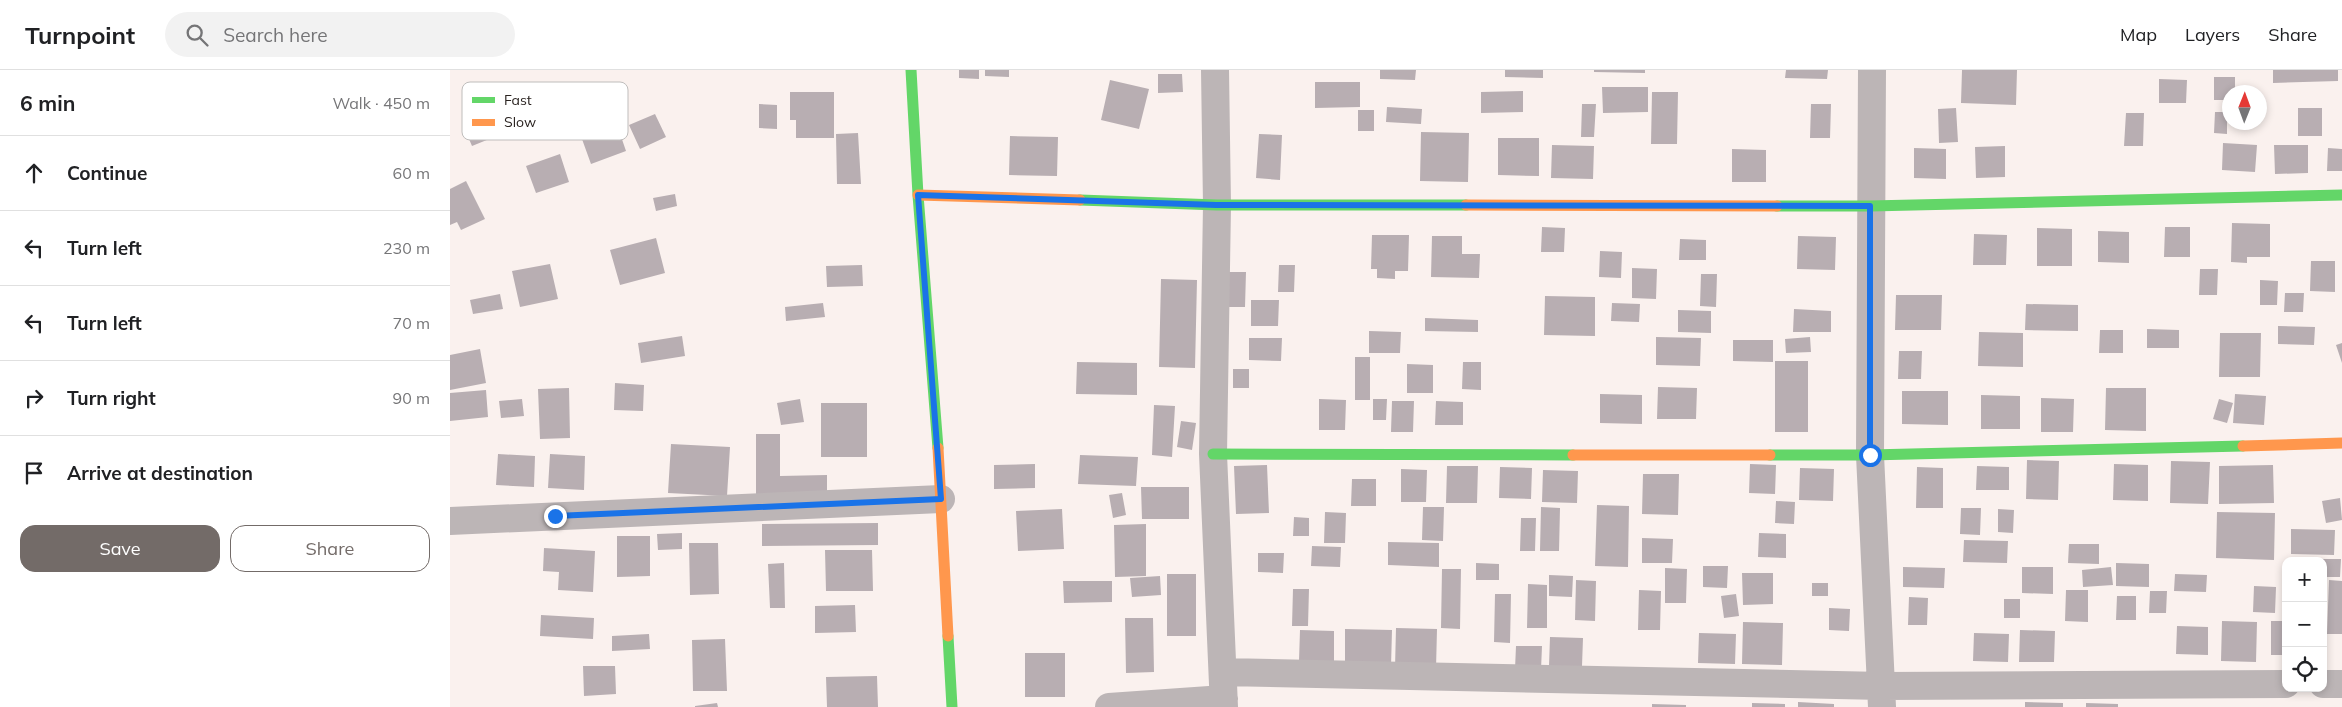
<!DOCTYPE html>
<html lang="en">
<head>
<meta charset="utf-8">
<style>
  :root { --surface:#fff; --page:#f2f2f2; --text:#202124; --muted:#757577; --line:#e0e0e0; --accent:#736b68 }
  body { margin:0; font-family:Mulish,sans-serif; background:var(--page); color:var(--text) }
  .controls { position:absolute; right:15px; bottom:15px; display:grid; overflow:hidden; border-radius:10px; box-shadow:0 2px 8px #0003 }
  .controls button { width:45px; height:45px; display:grid; place-items:center; padding:0; border:0; border-bottom:1px solid var(--line); background:var(--surface); color:var(--text); font:25px sans-serif }
  .compass { position:absolute; left:1772px; top:15px; width:45px; height:45px; border-radius:50%; background:var(--surface); box-shadow:0 2px 8px #0003; rotate:1deg }
  .stop { position:absolute; width:15px; height:15px; margin:-11px; border:4px solid #1a73e8; border-radius:50%; background:#fff }
  .stop.end { background:#1a73e8; border-color:#fff; box-shadow:0 1px 5px #0008 }
  .list { margin:0; padding:0; list-style:none }
  h2 { display:flex; justify-content:space-between; align-items:center; height:65px; margin:0; padding:0 20px; font-size:21px }
  h2 small { font-size:16px; font-weight:400; color:var(--muted) }
  .list li { display:grid; grid-template-columns:32px 1fr auto; gap:15px; align-items:center; box-sizing:border-box; height:75px; padding:0 20px; border-top:1px solid var(--line) }
  .list b { display:block; font-size:19px; white-space:nowrap }
  .list em { font-size:16px; font-style:normal; color:var(--muted) }
  .actions { display:flex; gap:10px; padding:15px 20px }
  .actions a { flex:1; padding:11px 0; border:1px solid var(--accent); border-radius:15px; text-align:center; font-size:18px; color:var(--accent) }
  .actions .main { background:var(--accent); color:#fff }
  .icon { flex:none; width:28px; height:28px; fill:none; stroke:currentColor; stroke-width:2; stroke-linecap:round; stroke-linejoin:round }
  .map { position:relative; flex:none; width:1892px; height:637px; overflow:hidden }
  header { display:flex; align-items:center; gap:30px; box-sizing:border-box; height:70px; padding:0 25px; background:var(--surface); border-bottom:1px solid var(--line) }
  header strong { font-size:24px }
  nav { display:flex; gap:28px; margin-inline-start:auto; font-size:18px }
  .search { width:350px; height:45px; background:var(--page); display:flex; align-items:center; gap:12px; box-sizing:border-box; padding:0 18px; border-radius:28px; color:var(--muted); font-size:19px }
  main { display:flex }
  aside { flex:1; background:var(--surface) }
  .map>svg:first-child { display:block }
</style>
</head>
<body>
<header>
<strong>Turnpoint</strong>
<div class="search"><svg class="icon" aria-label="search" viewBox="0 0 24 24"><circle cx="10" cy="10" r="6"/><path d="M15 15l6 6"/></svg>Search here</div>
<nav><a>Map</a><a>Layers</a><a>Share</a></nav>
</header>
<main>
<aside>
<h2>6 min<small>Walk · 450 m</small></h2>
<ul class="list">
<li><svg class="icon" aria-label="ahead" viewBox="0 0 24 24"><path d="M12 20V5M6 11l6-6 6 6"/></svg><div><b>Continue</b></div><em>60 m</em></li>
<li><svg class="icon" aria-label="left" viewBox="0 0 24 24"><path d="M17 20v-9H6M10 6l-5 5 5 5"/></svg><div><b>Turn left</b></div><em>230 m</em></li>
<li><svg class="icon" aria-label="left" viewBox="0 0 24 24"><path d="M17 20v-9H6M10 6l-5 5 5 5"/></svg><div><b>Turn left</b></div><em>70 m</em></li>
<li><svg class="icon" aria-label="right" viewBox="0 0 24 24"><path d="M7 20v-9h11M14 6l5 5-5 5"/></svg><div><b>Turn right</b></div><em>90 m</em></li>
<li><svg class="icon" aria-label="arrive" viewBox="0 0 24 24"><path d="M6 21V4h12l-3 4 3 4H6"/></svg><div><b>Arrive at destination</b></div></li>
</ul>
<div class="actions"><a class="main">Save</a><a>Share</a></div>
</aside>
<div class="map">
<svg width="1892" height="637" viewBox="0 0 1892 637">
  <rect width="100%" height="100%" fill="#faf1ee"/>
  <!-- building -->
  <path fill="#b8aeb2" d="M509 0H529V9L509 8Z
    M535 0H559V7L535 6Z
    M930 0H966L965 10 930 9Z
    M1055 0H1093V8L1055 7Z
    M1144 0H1195V3L1144 2Z
    M1336 0H1378L1377 9 1335 8Z
    M1512 0H1567L1566 35 1511 33Z
    M1823 0H1888V11L1823 13Z
    M708 4H732L733 22 708 23Z
    M1764 7H1785V22H1780V30H1764Z
    M1709 9 1737 10 1736 33H1709Z
    M660 10 699 19 689 59 651 50Z
    M865 12H910V37L865 38Z
    M1152 17H1198V42L1153 43Z
    M1073 21V42L1031 43V22Z
    M340 22H384V68H346V50H340Z
    M1202 22H1228L1227 74H1201Z
    M309 34 327 35V59L309 58Z
    M1132 34H1146L1144 67H1131Z
    M1361 34H1381L1380 68H1360Z
    M937 37 972 39 971 54 936 52Z
    M1506 38 1508 72 1489 73 1488 39Z
    M1848 38H1872V66H1848Z
    M50 40 59 61 22 76 13 55Z
    M908 40H924V61H908Z
    M1765 42H1777V64L1764 63Z
    M1676 43H1694L1693 76H1674Z
    M205 44 216 67 190 79 179 55Z
    M164 46 176 81 141 94 128 58Z
    M971 62 1019 63 1018 112 970 111Z
    M408 63 411 114H387L386 64Z
    M809 64 832 65 830 110 806 108Z
    M560 66 608 67 607 106 559 105Z
    M1048 68H1089V106L1048 105Z
    M1773 73 1807 75 1805 102 1772 100Z
    M1102 75 1144 76 1143 109 1101 108Z
    M1824 75H1858V103L1825 104Z
    M1555 76V107L1526 108 1525 77Z
    M1464 78 1496 79V109L1464 108Z
    M1878 78 1892 79V101H1877Z
    M1282 79 1316 80V112H1282Z
    M110 84 119 112 86 123 76 96Z
    M16 111 35 149 11 160 7 152 0 155V119Z
    M225 124 227 136 206 141 203 128Z
    M1782 153 1820 154V187H1797V193L1781 192Z
    M1092 157 1115 158 1114 182H1091Z
    M1715 157H1740V187H1714Z
    M1587 158 1622 159V196H1587Z
    M1648 161 1679 162V193L1648 192Z
    M1524 164 1557 165 1556 195H1523Z
    M922 165H959L958 201H945V209L927 208V199H921Z
    M982 166H1012V184H1030L1029 208 981 207Z
    M1348 166 1386 167 1385 200 1347 199Z
    M206 168 215 203 170 215 160 180Z
    M1230 169 1256 170V190H1229Z
    M1150 181 1172 182 1171 208 1149 207Z
    M1861 191H1885V222L1860 221Z
    M100 194 108 229 70 237 62 201Z
    M412 195 413 216 377 217 376 196Z
    M829 195H845L844 222H828Z
    M1182 198 1207 199 1206 229 1182 228Z
    M1750 199H1768L1767 225H1749Z
    M778 202H796L795 237H778Z
    M1251 204H1267L1266 237 1250 236Z
    M711 209 747 210 745 298 709 297Z
    M1810 210 1828 211 1827 235H1810Z
    M1835 223H1854L1853 242H1834Z
    M50 224 53 239 23 244 20 230Z
    M1446 225H1492L1491 260H1445Z
    M1095 226 1145 227V266L1094 265Z
    M801 230H829L828 256H801Z
    M373 233 375 247 336 251 335 237Z
    M1162 233 1190 234 1189 252 1161 251Z
    M1576 234 1628 235V261L1575 260Z
    M1344 239 1381 241V262H1343Z
    M1228 240 1261 241V263L1228 262Z
    M975 248 1028 250V262L975 261Z
    M1828 256 1865 257 1864 275 1828 274Z
    M1697 259 1729 260V278H1697Z
    M1650 260H1673V283H1649Z
    M919 261 951 262 950 283H919Z
    M1529 262 1573 263V297L1528 296Z
    M1770 263H1811L1810 307H1769Z
    M232 266 235 286 191 293 188 273Z
    M1206 267 1251 268 1250 296 1206 295Z
    M1360 267 1361 282 1336 283 1335 269Z
    M799 268H832L831 291 799 290Z
    M1283 270H1323V292L1283 291Z
    M1892 273V293L1886 275Z
    M30 279 36 313 0 320V285Z
    M1449 281H1472L1471 309H1448Z
    M905 287H920V330H905Z
    M1325 291H1358V362H1325Z
    M627 292 687 293V325L626 324Z
    M1013 292H1031V320L1012 319Z
    M957 294 983 295V323H957Z
    M783 299H799V318H783Z
    M165 313 194 315 193 341 164 340Z
    M1208 317 1247 318 1246 349H1207Z
    M119 318 120 368 90 369 88 319Z
    M1656 318H1696V361L1655 360Z
    M36 320 38 347 0 351V323Z
    M1452 321H1498V355L1452 354Z
    M1150 324 1192 325V354L1150 353Z
    M1785 324 1816 326 1814 355 1783 353Z
    M1531 325 1570 326V359H1531Z
    M1591 328 1624 329 1623 362H1591Z
    M72 329 74 346 51 348 49 331Z
    M350 329 354 352 331 355 327 333Z
    M869 329 896 330 895 360H869Z
    M923 329H937L936 350H923Z
    M1769 329 1783 333 1777 353 1763 349Z
    M942 331H964L963 362H941Z
    M986 331 1013 332V355H985Z
    M371 333H417V387H371Z
    M704 335 725 336 722 387 702 385Z
    M731 351 746 353 742 380 727 377Z
    M306 364H330V406L377 405V432H306Z
    M221 374 280 377 277 426 218 423Z
    M48 384 85 386 84 417 46 415Z
    M100 384 135 386 134 420 98 418Z
    M630 385 688 387 686 416 628 414Z
    M1577 390 1609 391 1608 430 1576 429Z
    M1721 391 1760 392 1758 434 1720 433Z
    M585 394V418L544 419V395Z
    M1300 394 1326 395 1325 424 1299 423Z
    M1664 394 1698 395V431L1663 430Z
    M817 395 819 443 786 444 784 396Z
    M1823 395 1824 433 1769 434V396Z
    M997 396H1028L1027 433H996Z
    M1527 396 1559 397V420H1526Z
    M1050 397 1082 398 1081 429 1049 428Z
    M1467 397 1493 398V438H1466Z
    M1350 398 1384 399 1383 431 1349 430Z
    M951 399 977 400 976 432H951Z
    M1093 400 1128 401 1127 433 1092 432Z
    M1193 404H1229L1228 445 1192 444Z
    M902 409H926V436H901Z
    M691 417H739V449H692Z
    M672 423 676 445 663 448 659 425Z
    M1890 428 1892 450 1876 453 1872 431Z
    M1326 431 1345 432 1344 454 1325 453Z
    M1147 435 1179 436 1178 497 1145 496Z
    M973 437H994L993 471 972 470Z
    M1091 437 1110 438 1109 481H1090Z
    M1511 438H1531L1530 465 1510 464Z
    M612 439 614 479 568 481 566 441Z
    M1548 439 1564 440 1563 463 1548 462Z
    M875 442 896 443 895 473H874Z
    M1767 442 1825 443 1824 490 1766 488Z
    M844 447 859 448V466H843Z
    M1071 448H1086L1085 481H1070Z
    M428 453V475L312 476V454Z
    M696 454V506L665 507 664 455Z
    M1841 459 1885 460 1884 485 1841 484Z
    M232 463V479L208 480 207 464Z
    M1309 463 1336 464V488L1308 487Z
    M167 466H200V506L167 507Z
    M1192 468 1223 469 1222 493H1192Z
    M1514 470 1558 471 1557 493 1513 492Z
    M938 472 989 473V497L938 495Z
    M239 473H268L269 524 240 525Z
    M1619 474H1649V494L1618 493Z
    M862 476 891 477 890 497 861 496Z
    M94 478 145 481 143 522 108 520 109 502 93 501Z
    M375 480H422L423 521H376Z
    M808 483H834L833 503 808 502Z
    M1873 489H1891L1890 507H1873Z
    M334 493 335 538H320L318 494Z
    M1026 493 1049 494V510H1026Z
    M1666 493 1699 494V517L1666 516Z
    M1253 496H1278L1277 518 1253 517Z
    M1453 497 1495 498 1494 518 1453 517Z
    M1572 497H1603V524L1572 523Z
    M1661 497 1663 515 1633 517 1632 500Z
    M1215 498 1237 499 1236 533H1215Z
    M992 499H1011L1010 559 991 558Z
    M1292 503H1323V534L1293 535Z
    M717 504H746V566H717Z
    M1725 504 1757 505 1756 522 1724 521Z
    M1099 505 1123 506 1122 527 1099 526Z
    M710 506 711 525 682 527 680 508Z
    M1126 510 1146 511 1145 551 1125 550Z
    M1879 510 1892 511V564H1877Z
    M613 511H662V532L614 533Z
    M1362 513H1378V526H1362Z
    M1078 514 1097 515V558H1077Z
    M1804 516 1826 517 1825 543 1803 542Z
    M843 519H859L858 556H842Z
    M1189 520 1211 521 1210 560H1188Z
    M1616 520H1638V552L1615 551Z
    M1700 521H1717L1716 543H1699Z
    M1045 524H1061L1060 573 1044 572Z
    M1286 524 1289 546 1274 548 1271 526Z
    M1667 526H1686V550H1666Z
    M1459 527 1478 528 1477 555H1458Z
    M1554 529H1570V548H1554Z
    M405 535 406 562 365 563V536Z
    M1379 538 1400 539 1399 561 1379 560Z
    M91 545 144 548 143 569 90 566Z
    M675 548H703L704 602 676 603Z
    M1772 551 1807 552 1806 592 1771 591Z
    M1821 551H1836V585H1821Z
    M1293 552 1333 553 1332 595 1292 594Z
    M1727 556 1758 557V585L1726 584Z
    M946 558 987 559 986 599 945 598Z
    M895 559 942 560 941 597 895 596Z
    M850 560 884 561V592L849 591Z
    M1570 560 1605 561 1604 592H1569Z
    M1249 563 1286 564 1285 594 1248 593Z
    M1524 563 1559 564 1558 592 1523 591Z
    M199 564 200 579 162 581V566Z
    M1100 567 1133 568 1132 596H1099Z
    M275 569 277 621H243L242 570Z
    M1066 576H1092L1091 600 1065 599Z
    M575 583H615V627H575Z
    M133 596H165L166 624 134 626Z
    M427 606 428 637H377L376 607Z
    M1348 632 1384 634V637H1348Z
    M1575 632 1613 633V637H1575Z
    M267 633 268 637H245V636Z
    M1302 633 1335 634V637H1302Z
    M1636 633 1668 634V637H1636Z
    M1202 634 1236 635V637H1202Z"/>
  <g fill="none" stroke-linecap="round" stroke-linejoin="round">
    <!-- street -->
    <path stroke="#bcb5b6" stroke-width="28" d="M765 0 767 135 763 384 774 637
      M1422 0 1420 385 1432 637
      M0 451 491 429
      M773 602 1433 616 1836 614
      M1873 614H1892
      M659 637 774 629"/>
    <!-- fast -->
    <path stroke="#63d668" stroke-width="11" d="M461 0 468 125 488 378
      M630 130 767 135H1016
      M1327 136H1420L1892 125
      M763 384 1123 385
      M1320 385H1420L1793 376
      M498 566 502 637"/>
    <!-- slow -->
    <path stroke="#ff974d" stroke-width="11" d="M468 125 630 130
      M1016 135 1327 136
      M1793 376 1892 373
      M488 378 498 566
      M1123 385H1320"/>
  </g>
  <g fill="none" stroke-linecap="round" stroke-linejoin="round">
    <!-- route -->
    <path stroke="#1a73e8" stroke-width="6" d="M105 446 491 429 468 125 766 135 1420 136V385"/>
  </g>
  <!-- legend -->
  <rect x="12" y="12" width="166" height="58" rx="8" fill="#fff" stroke="#bfbdbc" stroke-width="1"/>
  <rect x="22" y="27" width="23" height="6" fill="#63d668"/>
  <rect x="22" y="49" width="23" height="7" fill="#ff974d"/>
  <g font-size="14" fill="#2a2320">
    <text x="54" y="35">Fast</text>
    <text x="54" y="57">Slow</text>
  </g>
</svg>
<div class="controls">
<button>+</button>
<button>−</button>
<button><svg class="icon" aria-label="locate" viewBox="0 0 24 24"><circle cx="12" cy="12" r="6"/><path d="M12 2v4M12 18v4M2 12h4M18 12h4"/></svg></button>
</div>
<svg class="compass" viewBox="-18 -18 36 36"><path d="M0-13l5 13h-10z" fill="#e53935"/><path d="M0 13l5-13h-10z" fill="#757577"/></svg>
<div class="stop" style="left:1420px;top:385px"></div>
<div class="stop end" style="left:105px;top:446px"></div>
</div>
</main>
</body>
</html>
